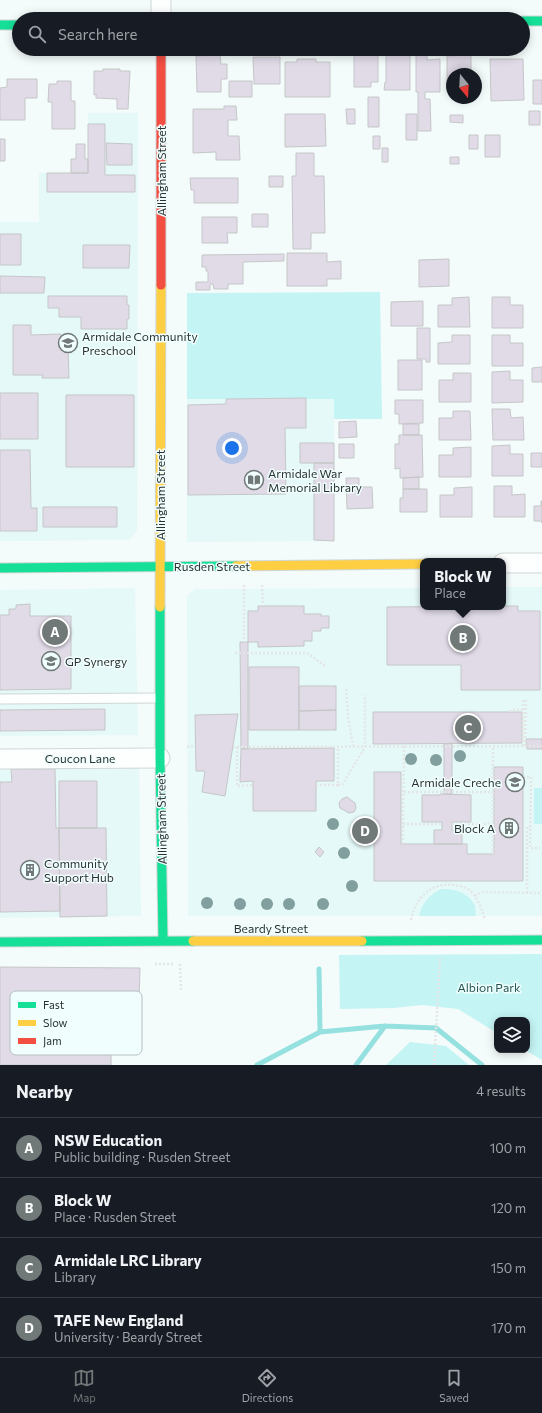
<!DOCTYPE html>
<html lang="en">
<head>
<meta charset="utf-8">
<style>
  :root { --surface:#171b24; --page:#242831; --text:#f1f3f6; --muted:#9ea1a6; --line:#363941; --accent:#707878 }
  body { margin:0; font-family:Commissioner,sans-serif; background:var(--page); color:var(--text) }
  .controls { position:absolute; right:12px; bottom:12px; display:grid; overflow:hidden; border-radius:8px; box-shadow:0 2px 10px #0003 }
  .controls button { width:36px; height:36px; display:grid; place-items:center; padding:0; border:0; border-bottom:1px solid var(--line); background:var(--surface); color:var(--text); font:20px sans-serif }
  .compass { position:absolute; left:446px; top:68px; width:36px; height:36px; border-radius:50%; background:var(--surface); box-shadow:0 2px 10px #0003; rotate:162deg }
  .you { position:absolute; left:232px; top:448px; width:14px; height:14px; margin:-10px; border:3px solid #fff; border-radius:50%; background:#1a73e8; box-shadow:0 0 0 6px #1a73e833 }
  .badge { display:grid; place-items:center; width:26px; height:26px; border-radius:50%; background:var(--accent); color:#fff; font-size:13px; font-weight:700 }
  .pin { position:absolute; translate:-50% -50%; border:2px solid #fff; box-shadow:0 1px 4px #0006 }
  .popup { position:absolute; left:420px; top:558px; width:86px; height:52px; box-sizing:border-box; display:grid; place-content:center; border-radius:8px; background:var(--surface); filter:drop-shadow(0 1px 3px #0005); font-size:13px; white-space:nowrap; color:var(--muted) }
  .popup b { font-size:15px; color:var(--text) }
  .popup::after { content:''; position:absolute; left:50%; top:100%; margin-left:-8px; border:8px solid transparent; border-top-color:var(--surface) }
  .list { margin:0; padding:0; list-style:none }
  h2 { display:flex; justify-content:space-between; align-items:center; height:52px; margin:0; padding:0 16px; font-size:17px }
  h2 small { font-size:13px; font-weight:400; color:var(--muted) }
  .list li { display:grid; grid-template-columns:26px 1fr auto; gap:12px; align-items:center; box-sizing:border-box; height:60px; padding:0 16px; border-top:1px solid var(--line) }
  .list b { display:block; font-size:15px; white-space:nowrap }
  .list p { margin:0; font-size:13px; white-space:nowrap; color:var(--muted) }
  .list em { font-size:13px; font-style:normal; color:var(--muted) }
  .icon { flex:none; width:22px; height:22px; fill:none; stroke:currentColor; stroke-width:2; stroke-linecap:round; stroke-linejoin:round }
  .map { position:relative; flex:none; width:542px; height:1065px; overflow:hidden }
  .search { position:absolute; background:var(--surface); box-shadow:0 2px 10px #0003; left:12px; right:12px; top:12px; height:44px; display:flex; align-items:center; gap:10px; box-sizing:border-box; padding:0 14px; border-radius:22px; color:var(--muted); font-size:15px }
  .sheet { height:292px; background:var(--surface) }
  nav { display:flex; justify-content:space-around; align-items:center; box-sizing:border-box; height:56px; border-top:1px solid var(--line); background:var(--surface); font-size:11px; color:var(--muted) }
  nav a { display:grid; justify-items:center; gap:2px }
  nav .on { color:var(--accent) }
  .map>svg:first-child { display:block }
</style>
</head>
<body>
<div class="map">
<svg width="542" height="1065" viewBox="0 0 542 1065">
  <rect width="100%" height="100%" fill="#f4fbfb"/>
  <!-- built -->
  <path fill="#e4f9f8" d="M88 113H138L137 531 129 540 0 541V222H39V173H88Z
    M187 399H334V541L187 542Z
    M503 587H542V916H188L187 596 195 589 423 588V607H503Z
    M135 588 138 735 0 736V590Z
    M139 764 141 916 0 918V766Z"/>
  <!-- green -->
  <path fill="#c5f4f4" d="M380 292 382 419H334V399H187V293Z
    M534 788H542V824H534Z
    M441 889C453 888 470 893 475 906 476 909 475 913 476 916H419C422 903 429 895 441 889Z
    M542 954V1060L525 1050H527V1020H497V1033L458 1009 422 1005 394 1008 340 1009 339 955Z
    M410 1042 446 1046 469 1065H386Z"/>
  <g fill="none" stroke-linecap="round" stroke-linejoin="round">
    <!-- stream -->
    <path stroke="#94e1e0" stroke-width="5" d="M319 969 320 1032
      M257 1065 320 1032 385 1026 436 1028 482 1065
      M356 1065 385 1026"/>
  </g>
  <!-- building -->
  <path fill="#e0dbe7" stroke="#c5c6c8" d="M378 53V82H371V87H354V55Z
    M386 53 410 54V90H384L385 82H386Z
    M416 54H427V60L440 59V92H425V99H430L431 131H418V92H416Z
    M220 55 221 64H227V79H221V92H197L196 56Z
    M471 55V74H452V85H447V56Z
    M253 57H280V84H254Z
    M297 59H316V62H330V97H285V62H297Z
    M490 59H523L524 100 491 101Z
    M103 69H120V71H130L128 109H117V99L96 98V94L94 95V71H103Z
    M7 79H37V98H25V120H0V88L7 87Z
    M533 80H542V104H533Z
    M57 81H71V101H75V129H52V102H48L49 84H57Z
    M229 81H252V97H229Z
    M368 97H379V127H368Z
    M224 106H236L237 120H228V136H239L240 160H216V152L193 153V109H224Z
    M346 109H355V124H347Z
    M529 111H540V125H529Z
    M285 114H325L326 146 285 147Z
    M406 114H417V140H406Z
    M450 115H463V123L450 122Z
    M88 124H105V175H135V192H47V173H88Z
    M469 135H478V149H469Z
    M485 135H500V157H485Z
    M373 136H380V149H373Z
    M0 139H5V161H0Z
    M106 143 132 144V165H107Z
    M76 144H85V159H88V173H71V159H76Z
    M382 148H388V162H382Z
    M296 153H314V176H324L325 233H311V249H293L292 176H296Z
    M450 157H459V164H450Z
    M269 176H283V187H269Z
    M190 178H238V203H194V190H191Z
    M252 214H268V227H252Z
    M202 217H237V233H227L228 243H202Z
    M0 234H21V265H0Z
    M83 245H130L129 268H83Z
    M287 253H327V262L341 261V279H327V286H287Z
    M284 254V261L243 262V284H228V289H214L213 284H210V290H196V282H208V271H206V267H202V255Z
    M449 259V286L419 287V260Z
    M0 276 45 277 44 293H0Z
    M48 296H127V305H129V319H127V329H81V317H59V308H48Z
    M469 297 470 327H438V305H452V298Z
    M492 297H510V305H523V328H492Z
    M423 301V326H391V302Z
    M13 325H31V335L61 334 62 345H68L69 378H42L43 375H13Z
    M417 328H430V362H426V359H417Z
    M452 335H470V364H438V343L452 342Z
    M492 335H510V343H523V366H492Z
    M398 360H422V390H398Z
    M542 367V382H532V368Z
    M510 371V380H523V402L492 403V372Z
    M453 373H471V402H439V380H453Z
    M0 393H38V439H0Z
    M66 395H134V467H66Z
    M306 398V428H285L286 494 188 495V405L226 404V399Z
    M395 400H423V423L399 424V414H395Z
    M492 409H510L511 418 523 417 524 440H493Z
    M453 411H470L471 440H439V418H453Z
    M356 421 357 437 339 438V422Z
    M403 424H419V435H403Z
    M399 435H422L423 477 400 478V468L395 469V444H399Z
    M300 443H334V463H300Z
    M339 444H354V458H339Z
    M510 445V454H523V476H492V446Z
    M471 447V477H439V455H453V448Z
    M0 450H30L31 508H37V531H0Z
    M531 453H542V467H531Z
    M314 463H334V541L314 540Z
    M419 477V489H403V478Z
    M346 478H359V487H372L373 508 347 509Z
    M494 486H512V495L525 494V517H494Z
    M472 487V517H440V495H454V488Z
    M403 489H427V512H400V498H403Z
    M541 501H542V523L541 521H534V506H541Z
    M43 507H117V527H43Z
    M30 604V616H71V689L0 690V615H9V609H16V605Z
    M258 606H304V614H321V616H329V628H321V631H312V641H304V646L258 647V642H248V611H258Z
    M503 606H518V611H540V690H461V665H387V607Z
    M240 642H248V748L241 749Z
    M249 667H299V730H249Z
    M299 686H336V710L299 711Z
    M105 709V730L0 731V710Z
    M336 710V730H299V711Z
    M373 712H522V743L373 744Z
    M238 714 225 796 202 792 205 771H196L195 715Z
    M526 739H542V749H527Z
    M452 743V794H444V744Z
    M334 748V781H316V811H253V781L240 782 241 749Z
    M494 767H523V881H374V772H401V844H467V854H494Z
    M11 769H55L56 828H59L60 911 0 912V782H12Z
    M59 781H97V828H59Z
    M440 794 471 795V822H452V830H462V844H434V830H442V822H422V795H440Z
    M347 797 355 803 356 808 354 812 349 813 340 808 339 803 342 799Z
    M59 828H106L107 916 60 917Z
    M319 847 324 852 320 857 315 852Z
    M0 967 140 968 139 1002H112L111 1065H0Z"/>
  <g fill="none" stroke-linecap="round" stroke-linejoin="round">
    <defs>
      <path id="lane" d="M0 699 160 698"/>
      <path id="street" d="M161 0V19
        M503 563H542
        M0 759 160 758"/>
      <path id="fast" d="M523 21H542
        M0 25H19
        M0 568 236 566
        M160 607V758L163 940
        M362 941 542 940
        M0 942 193 941"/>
      <path id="slow" d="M236 566 423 564
        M160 607 161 285
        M193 941H362"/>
      <path id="jam" d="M161 285V49"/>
    </defs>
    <!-- lane casing -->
    <use href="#lane" stroke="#d0d7d7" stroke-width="11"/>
    <!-- street casing -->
    <use href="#street" stroke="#d0d7d7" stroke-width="21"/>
    <!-- fast casing -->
    <use href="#fast" stroke="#d0d7d7" stroke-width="11"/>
    <!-- slow casing -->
    <use href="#slow" stroke="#d0d7d7" stroke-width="11"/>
    <!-- jam casing -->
    <use href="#jam" stroke="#d0d7d7" stroke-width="11"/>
    <!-- path -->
    <path stroke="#e4e6e6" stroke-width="2.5" stroke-dasharray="2 2" stroke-linecap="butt" d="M244 585V642
      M262 585 263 606
      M235 653H307L325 666
      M346 689 348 716 353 746
      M511 712V710H523
      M523 746V698
      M525 746 526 698
      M187 747 195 746
      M233 747 542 746
      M237 747V786L253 785
      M523 777H531L530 848H540
      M316 785H338V747
      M338 785H342L365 747V695
      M404 792H493
      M403 824H442
      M452 824H493
      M403 844 404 744
      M493 854V746
      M527 893V827H530
      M475 896 481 892 540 893
      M411 920C415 898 431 882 454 885 458 886 463 886 466 888 477 894 482 909 485 920
      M155 964H173
      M180 964 181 990
      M434 1065 440 958"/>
    <!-- lane -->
    <use href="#lane" stroke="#fdfefe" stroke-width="9"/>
    <!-- street -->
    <use href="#street" stroke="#fdfefe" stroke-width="19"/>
    <!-- fast -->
    <use href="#fast" stroke="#16e098" stroke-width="9"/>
    <!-- slow -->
    <use href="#slow" stroke="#ffcf43" stroke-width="9"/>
    <!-- jam -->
    <use href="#jam" stroke="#f24e42" stroke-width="9"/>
  </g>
  <!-- trees -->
  <g fill="#819f9e">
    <circle cx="460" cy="756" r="6"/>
    <circle cx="411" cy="759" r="6"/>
    <circle cx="436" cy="760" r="6"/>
    <circle cx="333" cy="824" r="6"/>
    <circle cx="344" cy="853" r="6"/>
    <circle cx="352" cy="886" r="6"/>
    <circle cx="207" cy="903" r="6"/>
    <circle cx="240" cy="904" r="6"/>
    <circle cx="267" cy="904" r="6"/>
    <circle cx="289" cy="904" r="6"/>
    <circle cx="323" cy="904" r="6"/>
  </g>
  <!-- icons -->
  <defs>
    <symbol id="school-ring" viewBox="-11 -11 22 22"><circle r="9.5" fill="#f1fefe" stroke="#707878" stroke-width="1.5"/><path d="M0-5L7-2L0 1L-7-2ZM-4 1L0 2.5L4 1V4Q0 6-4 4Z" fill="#707878"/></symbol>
    <symbol id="library-ring" viewBox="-11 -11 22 22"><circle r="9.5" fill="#f1fefe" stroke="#707878" stroke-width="1.5"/><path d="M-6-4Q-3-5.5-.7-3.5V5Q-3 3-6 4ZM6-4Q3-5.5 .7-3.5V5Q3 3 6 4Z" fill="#707878"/></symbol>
    <symbol id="university-ring" viewBox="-11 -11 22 22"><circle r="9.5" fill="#f1fefe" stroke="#707878" stroke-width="1.5"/><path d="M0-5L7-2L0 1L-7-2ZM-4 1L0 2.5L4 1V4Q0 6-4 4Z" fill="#707878"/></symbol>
    <symbol id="building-ring" viewBox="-11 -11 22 22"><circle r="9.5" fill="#f1fefe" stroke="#707878" stroke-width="1.5"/><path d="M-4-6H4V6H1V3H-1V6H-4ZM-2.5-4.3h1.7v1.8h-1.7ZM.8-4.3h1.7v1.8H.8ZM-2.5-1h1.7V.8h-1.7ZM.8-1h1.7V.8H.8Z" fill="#707878"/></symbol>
  </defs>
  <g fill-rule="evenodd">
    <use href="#school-ring" x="57" y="332" width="22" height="22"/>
    <use href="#library-ring" x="243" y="469" width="22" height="22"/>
    <use href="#university-ring" x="40" y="650" width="22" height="22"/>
    <use href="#school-ring" x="504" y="771" width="22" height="22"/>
    <use href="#building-ring" x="498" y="817" width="22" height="22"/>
    <use href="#building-ring" x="19" y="859" width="22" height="22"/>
  </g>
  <g text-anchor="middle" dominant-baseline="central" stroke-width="3" stroke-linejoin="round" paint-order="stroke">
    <!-- street labels -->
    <g font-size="12" fill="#293231" stroke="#f1fefe">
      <text transform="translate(161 171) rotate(-90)">Allingham Street</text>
      <text transform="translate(160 495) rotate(-90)">Allingham Street</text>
      <text x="212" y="566">Rusden Street</text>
      <text x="80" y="758">Coucon Lane</text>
      <text transform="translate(161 819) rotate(-91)">Allingham Street</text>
      <text x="271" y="928">Beardy Street</text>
    </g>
    <!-- poi labels -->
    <g font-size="12" fill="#293231" stroke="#f1fefe" text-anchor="start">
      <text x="82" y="336">Armidale Community<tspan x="82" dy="14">Preschool</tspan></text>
      <text x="268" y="473">Armidale War<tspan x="268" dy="14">Memorial Library</tspan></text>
      <text x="65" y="661">GP Synergy</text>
      <text x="501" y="782" text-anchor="end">Armidale Creche</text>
      <text x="495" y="828" text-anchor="end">Block A</text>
      <text x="44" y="863">Community<tspan x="44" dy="14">Support Hub</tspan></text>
    </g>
    <!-- park labels -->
    <g font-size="12" fill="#235352" stroke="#f1fefe">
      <text x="489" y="987">Albion Park</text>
    </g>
  </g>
  <!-- legend -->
  <rect x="10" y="991" width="132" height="64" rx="6" fill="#f1fefe" stroke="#b5c1c0" stroke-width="1"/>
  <rect x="18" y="1002" width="18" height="6" fill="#16e098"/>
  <rect x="18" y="1020" width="18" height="6" fill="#ffcf43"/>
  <rect x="18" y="1038" width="18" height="6" fill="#f24e42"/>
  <g font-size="11" fill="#293231">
    <text x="43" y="1009">Fast</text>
    <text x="43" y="1027">Slow</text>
    <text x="43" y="1045">Jam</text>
  </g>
</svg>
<div class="controls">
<button><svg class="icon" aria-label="layers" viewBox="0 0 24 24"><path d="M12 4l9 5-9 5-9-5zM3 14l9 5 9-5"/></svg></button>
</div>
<svg class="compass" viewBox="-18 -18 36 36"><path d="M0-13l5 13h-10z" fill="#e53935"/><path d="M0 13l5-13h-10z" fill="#9ea1a6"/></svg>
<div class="you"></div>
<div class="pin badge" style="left:55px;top:632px">A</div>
<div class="pin badge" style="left:463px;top:638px">B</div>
<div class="popup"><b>Block W</b>Place</div>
<div class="pin badge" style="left:468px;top:728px">C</div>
<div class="pin badge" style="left:365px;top:831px">D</div>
<div class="search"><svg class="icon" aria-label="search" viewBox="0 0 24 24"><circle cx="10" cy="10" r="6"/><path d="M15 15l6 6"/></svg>Search here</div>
</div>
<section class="sheet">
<h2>Nearby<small>4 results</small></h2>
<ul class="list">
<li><span class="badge">A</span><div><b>NSW Education</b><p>Public building · Rusden Street</p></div><em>100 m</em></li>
<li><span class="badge">B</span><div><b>Block W</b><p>Place · Rusden Street</p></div><em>120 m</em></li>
<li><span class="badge">C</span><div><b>Armidale LRC Library</b><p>Library</p></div><em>150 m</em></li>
<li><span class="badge">D</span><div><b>TAFE New England</b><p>University · Beardy Street</p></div><em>170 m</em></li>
</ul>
</section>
<nav>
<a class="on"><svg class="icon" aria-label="map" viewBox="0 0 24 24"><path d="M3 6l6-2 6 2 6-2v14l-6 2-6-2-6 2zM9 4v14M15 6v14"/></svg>Map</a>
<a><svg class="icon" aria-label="directions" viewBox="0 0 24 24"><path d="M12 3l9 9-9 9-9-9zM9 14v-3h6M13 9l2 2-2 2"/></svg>Directions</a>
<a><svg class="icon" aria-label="saved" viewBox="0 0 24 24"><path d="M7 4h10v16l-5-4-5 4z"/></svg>Saved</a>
</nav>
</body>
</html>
